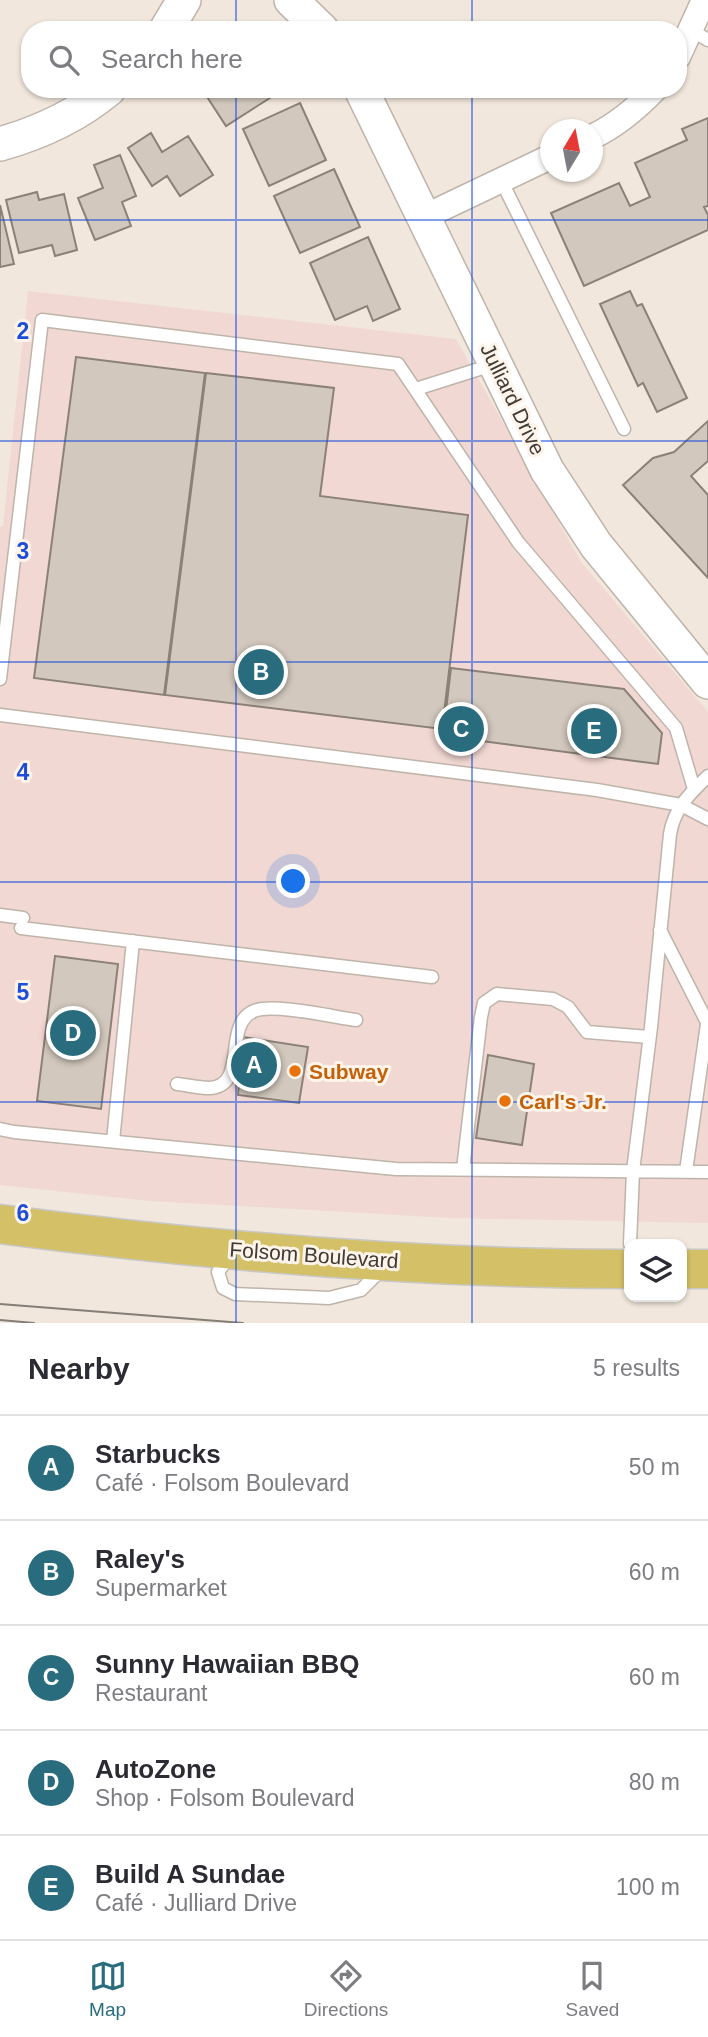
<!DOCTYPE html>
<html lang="en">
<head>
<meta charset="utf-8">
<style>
  :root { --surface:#fff; --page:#f2f2f3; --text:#2b2b33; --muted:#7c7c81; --line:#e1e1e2; --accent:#296c7d }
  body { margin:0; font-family:Arial,sans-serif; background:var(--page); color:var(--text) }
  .controls { position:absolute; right:21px; bottom:21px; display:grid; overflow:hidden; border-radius:14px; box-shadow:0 2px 5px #0004 }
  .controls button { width:63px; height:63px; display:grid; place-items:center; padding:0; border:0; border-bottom:2px solid var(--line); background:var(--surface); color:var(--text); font:35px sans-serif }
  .compass { position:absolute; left:540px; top:119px; width:63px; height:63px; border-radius:50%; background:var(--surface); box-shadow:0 2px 5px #0004; rotate:10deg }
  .you { position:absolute; left:294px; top:882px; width:24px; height:24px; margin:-18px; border:5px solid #fff; border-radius:50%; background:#1a73e8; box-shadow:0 0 0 10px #1a73e833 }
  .badge { display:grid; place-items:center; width:46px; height:46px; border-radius:50%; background:var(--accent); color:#fff; font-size:23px; font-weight:700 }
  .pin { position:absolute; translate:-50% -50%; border:4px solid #fff; box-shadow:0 2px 7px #0006 }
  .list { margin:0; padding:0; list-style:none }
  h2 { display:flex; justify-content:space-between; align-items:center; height:91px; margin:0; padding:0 28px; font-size:30px }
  h2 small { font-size:23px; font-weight:400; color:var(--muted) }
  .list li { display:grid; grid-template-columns:46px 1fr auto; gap:21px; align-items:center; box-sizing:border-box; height:105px; padding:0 28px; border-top:2px solid var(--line) }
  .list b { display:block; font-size:26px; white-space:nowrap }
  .list p { margin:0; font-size:23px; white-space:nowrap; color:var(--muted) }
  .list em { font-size:23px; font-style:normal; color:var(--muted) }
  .icon { flex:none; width:38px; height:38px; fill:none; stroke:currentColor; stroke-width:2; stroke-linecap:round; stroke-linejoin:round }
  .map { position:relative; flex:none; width:708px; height:1323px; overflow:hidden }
  .search { position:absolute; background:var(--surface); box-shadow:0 2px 5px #0004; left:21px; right:21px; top:21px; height:77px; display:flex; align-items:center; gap:18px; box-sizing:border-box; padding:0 24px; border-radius:28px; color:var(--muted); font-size:26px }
  .sheet { height:616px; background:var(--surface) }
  nav { display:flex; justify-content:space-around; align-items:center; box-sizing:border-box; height:98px; border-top:2px solid var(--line); background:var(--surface); font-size:19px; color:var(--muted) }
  nav a { display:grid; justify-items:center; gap:4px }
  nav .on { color:var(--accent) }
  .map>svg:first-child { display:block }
</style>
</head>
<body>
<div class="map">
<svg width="708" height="1323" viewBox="0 0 708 1323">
  <rect width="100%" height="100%" fill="#f1e7dc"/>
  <!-- commercial -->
  <path fill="#f2d8d3" d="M28 291 456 339 581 562 708 712V1223L451 1218 150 1201 0 1185V527L3 526Z"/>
  <!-- building -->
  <path fill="#d2c8bd" stroke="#8b8178" stroke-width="2" d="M202 89H280L281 91 226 126Z
    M300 103 326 160 269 186 243 129Z
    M708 118V206L704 207 708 215V230L584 286 551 213 619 183 630 206 650 197 635 163 687 140 682 129Z
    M151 133 162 152 188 136 213 175 180 196 167 176 152 186 128 148Z
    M120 155 136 196 122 202 131 226 95 240 78 198 103 188 94 165Z
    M334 169 360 227 300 253 274 196Z
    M37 192 39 200 64 194 77 250 55 256 52 245 19 253 6 200Z
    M0 205 14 264 0 267Z
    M368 237 400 309 373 321 367 306 335 320 310 263Z
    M630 291 637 306 642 304 687 398 657 412 643 383 638 386 600 304Z
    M76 357 205 373 164 695 34 678Z
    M206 373 334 388 320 496 468 515 442 729 165 695Z
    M708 421V461L691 476 708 495V578L623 485 653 458 674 452Z
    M451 668 624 689 662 733 658 764 443 736Z
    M55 956 118 964 101 1109 37 1101Z
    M243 1037 308 1047 299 1103 238 1095Z
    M488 1055 534 1064 522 1145 476 1138Z"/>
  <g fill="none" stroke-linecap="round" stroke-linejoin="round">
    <defs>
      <path id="lane" d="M691 30 708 40
        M501 180 624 429
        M416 389 495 364
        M0 679 42 320 398 364 518 542 676 728 694 789
        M0 715 597 790 681 805 708 819
        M0 915 23 918
        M21 928 432 977
        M660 930 708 1024
        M177 1084C187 1085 199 1088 209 1088 249 1087 222 1024 254 1011 273 1003 334 1017 356 1020
        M0 1129 14 1132 396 1169 708 1172
        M113 1141 133 941
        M463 1169 481 1017 484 1003 497 994 553 999 568 1007 587 1032 649 1037
        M686 1171 707 1024
        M630 1244 633 1171 651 1027 670 834C674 809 690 793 708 776
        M229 1257 218 1272 223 1288 235 1294 329 1298 361 1290 382 1269"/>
      <path id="street" d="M678 57 704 0
        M592 137C617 125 636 109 655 89
        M424 217 550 157"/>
      <path id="secondary" d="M291 0 322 30
        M166 30 184 0
        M361 89 547 470 596 545 708 682
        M0 144C39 133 78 115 109 89"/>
      <path id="primary" d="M0 1224C208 1251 419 1269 629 1269
        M682 1269H708"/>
    </defs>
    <!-- lane casing -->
    <use href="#lane" stroke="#beb4aa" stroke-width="15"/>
    <!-- street casing -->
    <use href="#street" stroke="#beb4aa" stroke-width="27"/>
    <!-- secondary casing -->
    <use href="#secondary" stroke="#beb4aa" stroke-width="36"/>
    <!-- primary casing -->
    <use href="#primary" stroke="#c9c8c7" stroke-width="41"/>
    <!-- lane -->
    <use href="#lane" stroke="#fff" stroke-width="12"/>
    <!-- street -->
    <use href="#street" stroke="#fff" stroke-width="24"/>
    <!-- secondary -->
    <use href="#secondary" stroke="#fff" stroke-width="33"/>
    <!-- primary -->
    <use href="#primary" stroke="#d3c067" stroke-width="38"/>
    <!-- tram -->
    <path stroke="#847e77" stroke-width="2" d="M0 1304 243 1323
      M0 1320 34 1323"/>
  </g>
  <!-- grid -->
  <path fill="none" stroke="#1d4ed8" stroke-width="2" stroke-opacity="0.55" d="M236 0V30M472 0V30M236 89V1323M472 89V1323M0 220H708M0 441H708M0 662H708M0 882H708M0 1102H708"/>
  <!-- markers -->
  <g fill="#e8710a" stroke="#fff4e9" stroke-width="2.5">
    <circle cx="295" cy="1071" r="7"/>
    <circle cx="505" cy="1101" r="7"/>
  </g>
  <g text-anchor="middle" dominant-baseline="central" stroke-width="6" stroke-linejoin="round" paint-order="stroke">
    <!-- street labels -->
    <g font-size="21" fill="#3f3b36" stroke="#fff4e9">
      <text transform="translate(513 399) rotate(64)">Julliard Drive</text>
      <text transform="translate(314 1255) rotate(4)">Folsom Boulevard</text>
    </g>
    <!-- food labels -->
    <g font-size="21" font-weight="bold" fill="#c56008" stroke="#fff4e9" text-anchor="start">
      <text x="309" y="1071">Subway</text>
      <text x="519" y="1101">Carl's Jr.</text>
    </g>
  </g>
  <g font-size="23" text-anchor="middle" font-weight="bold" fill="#1d4ed8" stroke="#fff4e9" stroke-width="6" stroke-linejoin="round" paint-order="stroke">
    <text x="23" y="339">2</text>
    <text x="23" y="559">3</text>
    <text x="23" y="780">4</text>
    <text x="23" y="1000">5</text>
    <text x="23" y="1221">6</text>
  </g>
</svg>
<div class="controls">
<button><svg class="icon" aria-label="layers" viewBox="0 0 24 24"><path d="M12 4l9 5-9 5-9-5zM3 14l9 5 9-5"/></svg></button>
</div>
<svg class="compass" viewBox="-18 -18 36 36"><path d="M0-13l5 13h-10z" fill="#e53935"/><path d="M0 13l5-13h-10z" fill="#7c7c81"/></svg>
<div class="you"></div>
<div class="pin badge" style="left:254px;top:1065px">A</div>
<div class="pin badge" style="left:261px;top:672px">B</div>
<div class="pin badge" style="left:461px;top:729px">C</div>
<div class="pin badge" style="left:73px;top:1033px">D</div>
<div class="pin badge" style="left:594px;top:731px">E</div>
<div class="search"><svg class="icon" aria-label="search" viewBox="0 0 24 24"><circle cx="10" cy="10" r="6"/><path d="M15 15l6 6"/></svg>Search here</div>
</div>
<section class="sheet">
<h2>Nearby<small>5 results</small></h2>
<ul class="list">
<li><span class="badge">A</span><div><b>Starbucks</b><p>Café · Folsom Boulevard</p></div><em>50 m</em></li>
<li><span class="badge">B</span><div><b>Raley's</b><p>Supermarket</p></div><em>60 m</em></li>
<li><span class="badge">C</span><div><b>Sunny Hawaiian BBQ</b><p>Restaurant</p></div><em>60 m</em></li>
<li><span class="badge">D</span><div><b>AutoZone</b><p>Shop · Folsom Boulevard</p></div><em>80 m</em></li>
<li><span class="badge">E</span><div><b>Build A Sundae</b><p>Café · Julliard Drive</p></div><em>100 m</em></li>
</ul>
</section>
<nav>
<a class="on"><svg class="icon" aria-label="map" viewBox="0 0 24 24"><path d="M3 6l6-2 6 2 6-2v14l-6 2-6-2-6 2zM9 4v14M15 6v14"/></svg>Map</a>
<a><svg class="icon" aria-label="directions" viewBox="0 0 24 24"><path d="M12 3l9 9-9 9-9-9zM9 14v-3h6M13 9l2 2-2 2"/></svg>Directions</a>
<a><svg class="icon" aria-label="saved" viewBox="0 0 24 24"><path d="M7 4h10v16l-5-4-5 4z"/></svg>Saved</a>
</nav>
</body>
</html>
